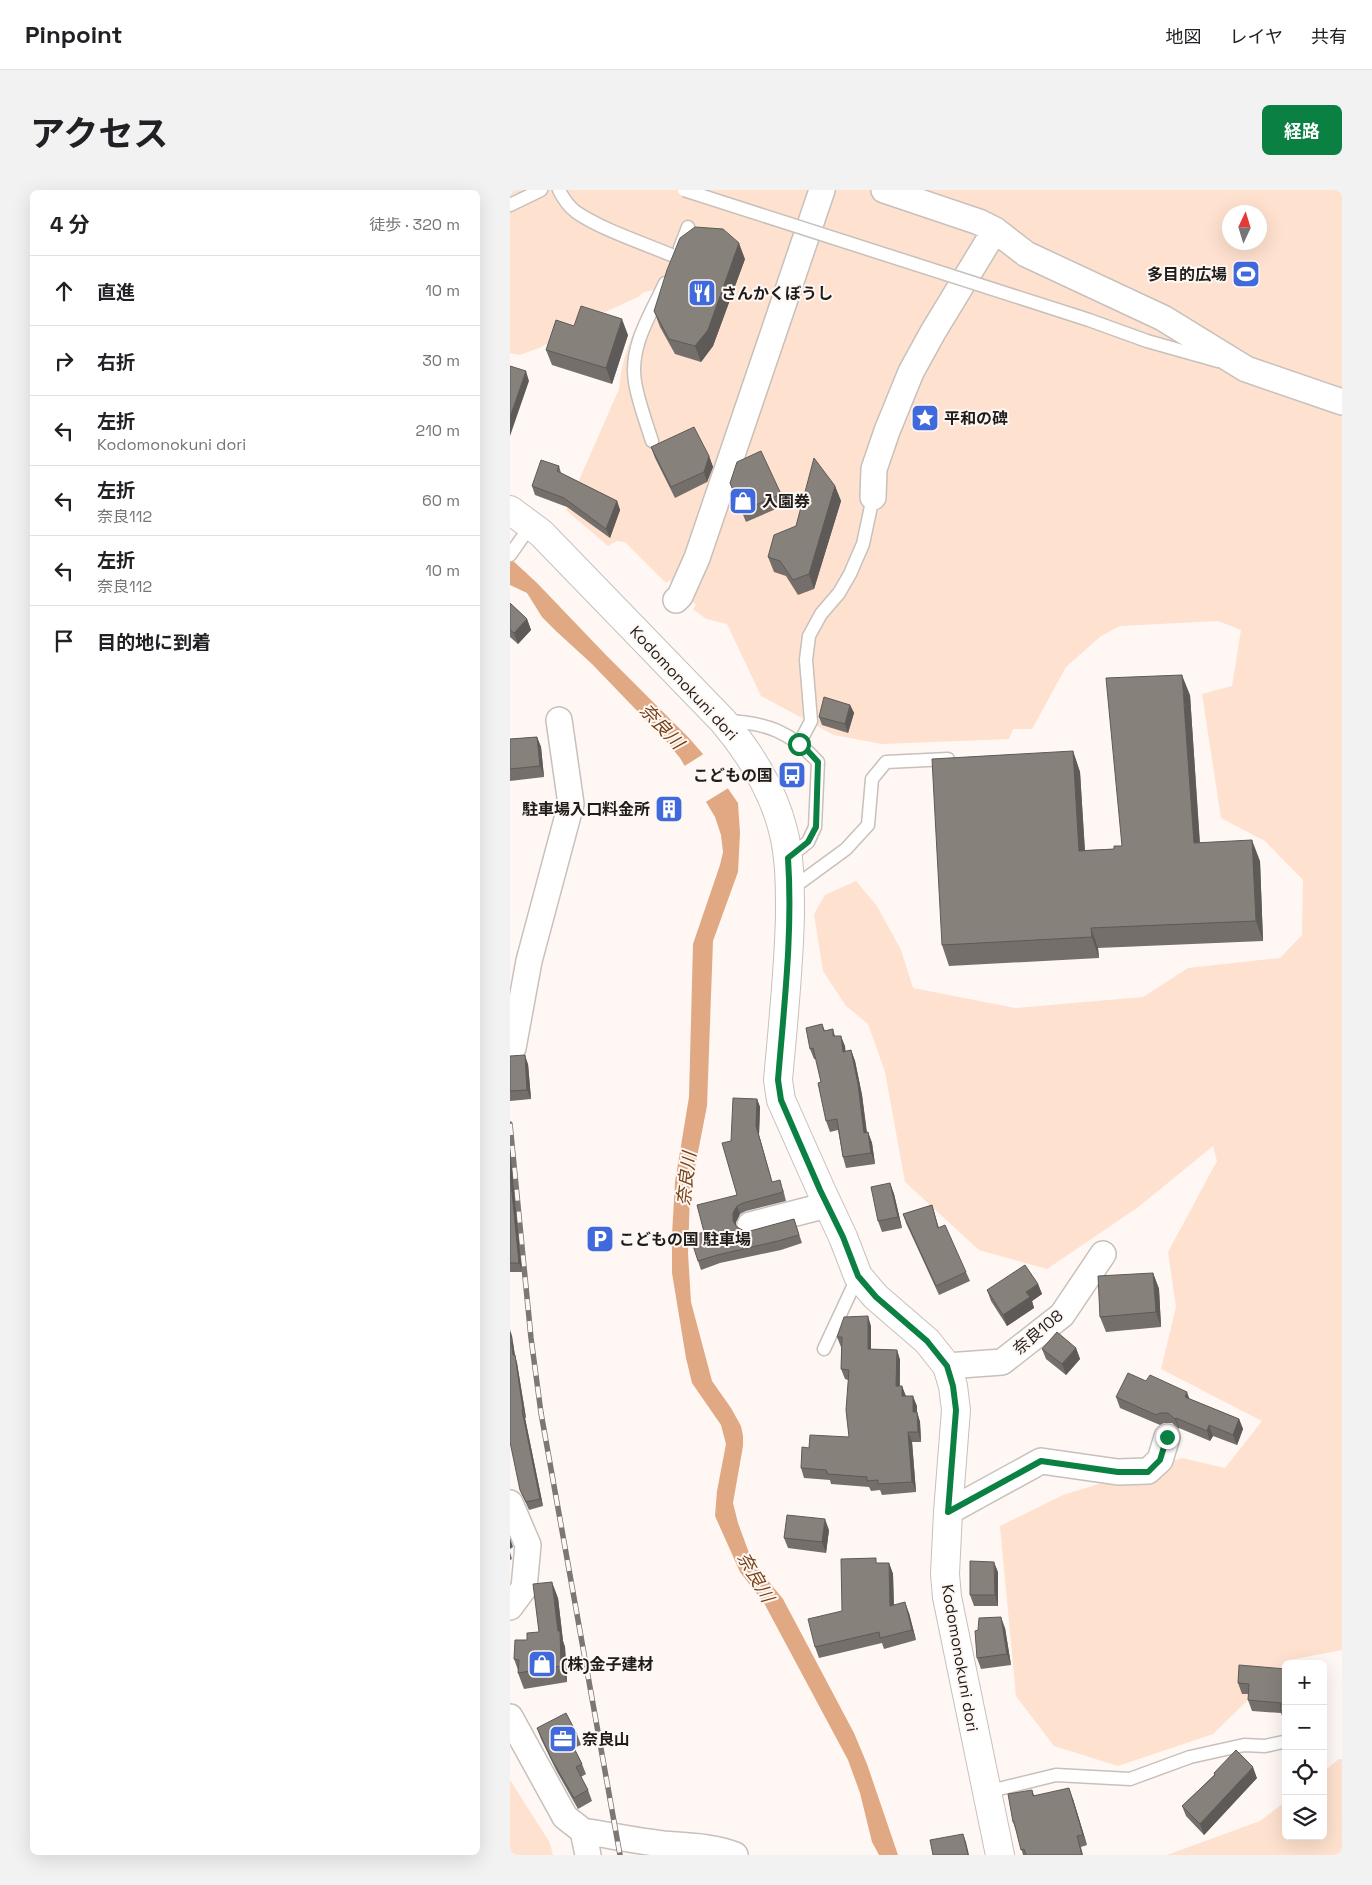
<!DOCTYPE html>
<html lang="ja">
<head>
<meta charset="utf-8">
<style>
  :root { --surface:#fff; --page:#f2f2f2; --text:#202124; --muted:#757577; --line:#e0e0e0; --accent:#0b8043 }
  body { margin:0; font-family:"Space Grotesk","Noto Sans JP",sans-serif; background:var(--page); color:var(--text) }
  .controls { position:absolute; right:15px; bottom:15px; display:grid; overflow:hidden; border-radius:8px; box-shadow:0 5px 20px #0002 }
  .controls button { width:45px; height:45px; display:grid; place-items:center; padding:0; border:0; border-bottom:1px solid var(--line); background:var(--surface); color:var(--text); font:25px sans-serif }
  .compass { position:absolute; left:712px; top:15px; width:45px; height:45px; border-radius:50%; background:var(--surface); box-shadow:0 5px 20px #0002; rotate:4deg }
  .stop { position:absolute; width:15px; height:15px; margin:-11px; border:4px solid #0b8043; border-radius:50%; background:#fff }
  .stop.end { background:#0b8043; border-color:#fff; box-shadow:0 1px 5px #0008 }
  .list { margin:0; padding:0; list-style:none }
  h2 { display:flex; justify-content:space-between; align-items:center; height:65px; margin:0; padding:0 20px; font-size:21px }
  h2 small { font-size:16px; font-weight:400; color:var(--muted) }
  .list li { display:grid; grid-template-columns:32px 1fr auto; gap:15px; align-items:center; box-sizing:border-box; height:70px; padding:0 20px; border-top:1px solid var(--line) }
  .list b { display:block; font-size:19px; white-space:nowrap }
  .list p { margin:0; font-size:16px; white-space:nowrap; color:var(--muted) }
  .list em { font-size:16px; font-style:normal; color:var(--muted) }
  .icon { flex:none; width:28px; height:28px; fill:none; stroke:currentColor; stroke-width:2; stroke-linecap:round; stroke-linejoin:round }
  .map { position:relative; flex:none; width:832px; height:1665px; overflow:hidden; border-radius:8px }
  header { display:flex; align-items:center; gap:30px; box-sizing:border-box; height:70px; padding:0 25px; background:var(--surface); border-bottom:1px solid var(--line) }
  header strong { font-size:24px }
  nav { display:flex; gap:28px; margin-inline-start:auto; font-size:18px }
  .intro { display:flex; align-items:center; justify-content:space-between; box-sizing:border-box; height:120px; padding:0 30px }
  h1 { margin:0; font-size:35px }
  .button { padding:12px 22px; border-radius:8px; background:var(--accent); color:#fff; font-size:18px; font-weight:700 }
  main { display:flex; gap:30px; padding:0 30px }
  aside { flex:1; background:var(--surface); border-radius:8px; box-shadow:0 5px 20px #0002 }
  .map>svg:first-child { display:block }
</style>
</head>
<body>
<header>
<strong>Pinpoint</strong>
<nav><a>地図</a><a>レイヤ</a><a>共有</a></nav>
</header>
<div class="intro"><h1>アクセス</h1><a class="button">経路</a></div>
<main>
<aside>
<h2>4 分<small>徒歩 · 320 m</small></h2>
<ul class="list">
<li><svg class="icon" aria-label="ahead" viewBox="0 0 24 24"><path d="M12 20V5M6 11l6-6 6 6"/></svg><div><b>直進</b></div><em>10 m</em></li>
<li><svg class="icon" aria-label="right" viewBox="0 0 24 24"><path d="M7 20v-9h11M14 6l5 5-5 5"/></svg><div><b>右折</b></div><em>30 m</em></li>
<li><svg class="icon" aria-label="left" viewBox="0 0 24 24"><path d="M17 20v-9H6M10 6l-5 5 5 5"/></svg><div><b>左折</b><p>Kodomonokuni dori</p></div><em>210 m</em></li>
<li><svg class="icon" aria-label="left" viewBox="0 0 24 24"><path d="M17 20v-9H6M10 6l-5 5 5 5"/></svg><div><b>左折</b><p>奈良112</p></div><em>60 m</em></li>
<li><svg class="icon" aria-label="left" viewBox="0 0 24 24"><path d="M17 20v-9H6M10 6l-5 5 5 5"/></svg><div><b>左折</b><p>奈良112</p></div><em>10 m</em></li>
<li><svg class="icon" aria-label="arrive" viewBox="0 0 24 24"><path d="M6 21V4h12l-3 4 3 4H6"/></svg><div><b>目的地に到着</b></div></li>
</ul>
</aside>
<div class="map">
<svg width="832" height="1665" viewBox="0 0 832 1665">
  <rect width="100%" height="100%" fill="#fff7f3"/>
  <!-- green -->
  <path fill="#fee1ce" fill-rule="evenodd" d="M0 0H832V1460L779 1470 703 1544 608 1576 544 1556 506 1506 490 1336 553 1305 672 1268 715 1278 752 1231 651 1179 666 1117 658 1062 707 971 703 956 627 1018 537 1079 469 1060 395 992 375 882 358 834 336 816 313 781 304 724 315 705 346 691 367 716 391 760 403 798 505 818 633 807 678 778 770 768 792 745 793 690 755 651 711 628 692 504 722 496 731 440 708 431 610 436 591 446 556 477 522 539H503L499 549 372 554 324 545 251 506 217 434 196 429 183 419 186 415 160 390 156 393 115 352 107 351 98 356 56 320 109 199C112 162 128 132 144 100L134 102 128 107 93 123 29 158 10 165 0 163ZM719 22H749V52H719Z
    M829 1569H832V1665H657L750 1631 776 1611V1646H813V1582Z
    M0 1590 40 1653 43 1665H0Z"/>
  <!-- water -->
  <path fill="#e0a983" d="M0 368 27 393 95 464 179 548 199 571 228 613 230 643 228 682 203 751 197 916 180 1003 178 1063 181 1112 202 1191 221 1218 231 1236 233 1246V1256L223 1313 228 1333 242 1371 273 1409 344 1543 357 1574 388 1665H369L362 1652 350 1603 338 1570 254 1413 230 1382 205 1326 207 1301 216 1254 211 1235 182 1193 176 1168 162 1083V1045L165 992 179 907 183 754 210 675 213 662 211 645 205 627 170 568 157 552 82 474 47 442 32 427 17 403 0 395Z"/>
  <!-- pier -->
  <path fill="#fff7f3" d="M195 563 220 597 194 613 173 577Z"/>
  <g fill="none" stroke-linecap="round" stroke-linejoin="round">
    <defs>
      <path id="lane" d="M49 0C53 8 58 16 66 22 92 40 136 54 166 67
        M0 15 31 0
        M170 58 178 37
        M579 130 637 151 708 171
        M142 251C136 232 128 211 125 192 119 156 141 124 155 93
        M0 365 21 335
        M215 531C256 532 281 542 308 572L305 637 298 652 278 668
        M289 554 301 531 296 470 299 446 311 424 329 403 340 384 353 354 363 307
        M280 700 336 659 358 635 362 589 376 572 438 569
        M314 1159 348 1086
        M476 1602 546 1585 620 1589 680 1567 734 1555 755 1556 773 1552"/>
      <path id="street" d="M374 0 469 32 485 40 516 64 653 128 736 179 832 212
        M363 307 364 279 377 241 401 182 423 142 485 40
        M166 410 170 406 187 368 312 0
        M0 858H3L19 771 61 614 49 530
        M240 1035 317 1015
        M437 1176 492 1172 552 1125 593 1064
        M0 1313 18 1355 14 1398 0 1417
        M438 1322 531 1271 608 1282 638 1281 650 1270 657 1247
        M0 1527 55 1627 73 1641 78 1665
        M73 1641C99 1645 126 1651 153 1654 177 1656 203 1656 225 1665"/>
      <path id="secondary" d="M0 320 31 343 213 531C239 562 263 600 273 640 280 667 280 696 280 723 279 779 273 834 268 890L271 910 311 1000 333 1047 348 1086 366 1107 417 1151 437 1176 443 1196 446 1220 438 1322 435 1384 437 1407 490 1665"/>
    </defs>
    <!-- lane casing -->
    <use href="#lane" stroke="#c7c0bb" stroke-width="15"/>
    <!-- street casing -->
    <use href="#street" stroke="#c7c0bb" stroke-width="28"/>
    <!-- secondary casing -->
    <use href="#secondary" stroke="#c7c0bb" stroke-width="30"/>
    <!-- lane -->
    <use href="#lane" stroke="#fff" stroke-width="12"/>
    <!-- street -->
    <use href="#street" stroke="#fff" stroke-width="25"/>
    <!-- secondary -->
    <use href="#secondary" stroke="#fff" stroke-width="28"/>
    <defs>
      <path id="rail" d="M0 934 21 1148 31 1223 110 1665"/>
    </defs>
    <!-- rail casing -->
    <use href="#rail" stroke="#7b7774" stroke-width="5.5"/>
    <!-- rail -->
    <use href="#rail" stroke="#fff7f3" stroke-width="4" stroke-dasharray="11" stroke-linecap="butt"/>
    <defs>
      <path id="lane-bridge" d="M174 0 579 130"/>
    </defs>
    <!-- lane-bridge casing -->
    <use href="#lane-bridge" stroke="#c7c0bb" stroke-width="15" stroke-linecap="butt"/>
    <!-- lane-bridge -->
    <use href="#lane-bridge" stroke="#fff" stroke-width="12"/>
  </g>
  <!-- wall -->
  <path fill="#746f6b" d="M235 69 203 156 191 172 165 164 150 137 144 121Z
    M64 136 118 145 102 194 42 175 36 160Z
    M141 257 199 266 203 277 197 292 165 308 145 268Z
    M49 276 51 283 107 311 110 320 100 348 57 317 25 305 22 296Z
    M220 293 271 304 275 315 236 332Z
    M325 296 331 311 304 399 288 405 276 386 264 382 258 367 286 336Z
    M0 413 17 429 21 440 8 454 0 447Z
    M680 505 690 653 750 671 753 751 588 758 589 768 439 776 432 755 563 561 570 582 575 660 604 659 612 656Z
    M340 515 344 523 338 543 312 535 309 527Z
    M27 547 31 557 34 587 0 591V549Z
    M312 834 315 841 323 839 325 846 335 856V861L341 860 345 871 352 905 357 942H358L362 953 365 974 336 978 333 967 328 940 320 942 316 931 311 892 306 869H304L300 859Z
    M0 866 18 874 21 909 0 911Z
    M247 909 250 917 249 945 262 992 273 999 276 1011 236 1021 230 1024 226 1032V1036L227 1037 234 1041H240L284 1029 292 1053 271 1060 210 1073 191 1080 188 1071 194 1042 227 1005 221 951Z
    M0 959 12 1082H0Z
    M380 993 384 1004 392 1038 372 1042 368 1031Z
    M422 1015 429 1038 456 1082 460 1091 429 1105 396 1033 393 1024Z
    M643 1083 649 1099 651 1137 596 1142 590 1127Z
    M528 1094 532 1104 522 1111 524 1118 497 1136 481 1111 477 1100Z
    M361 1136V1159L387 1160 390 1170V1196H392L395 1206 407 1216V1222L410 1232 411 1252H402L406 1302 372 1305 370 1300 361 1301 359 1297 321 1294 320 1290 294 1288 291 1278 299 1258 339 1247 338 1190 335 1189 331 1179V1157L327 1147Z
    M2 1146 5 1166 7 1173 16 1228H15L33 1316 19 1320 10 1300Z
    M566 1158 570 1169 556 1185 536 1169 532 1159Z
    M606 1207 680 1209 729 1229 733 1239 727 1255 703 1246 700 1251 669 1238V1239L662 1233H654L650 1235 610 1218Z
    M319 1340 316 1363 278 1358 274 1348Z
    M0 1362 2 1369 0 1370Z
    M368 1373H379L383 1384 384 1415 399 1423 406 1450 374 1459 372 1453 309 1468 305 1457Z
    M488 1382V1416H464L460 1405Z
    M48 1408 53 1451 55 1457 57 1492 14 1499 8 1483V1480L4 1469 17 1450 29 1442Z
    M495 1438 501 1475 471 1479 467 1468Z
    M776 1479V1531H774L771 1523 742 1521 738 1510V1504H732L728 1493Z
    M27 1538 67 1544 71 1555 64 1558 72 1574 76 1584 71 1587 78 1600 82 1611 68 1619 46 1580 31 1549Z
    M704 1583 747 1588 694 1645 676 1626 672 1616 704 1585Z
    M522 1600 524 1605 563 1609 577 1655 571 1657 573 1665H513L507 1643 503 1632Z"/>
  <!-- shaded-wall -->
  <path fill="#5e5a57" d="M229 53 235 69 203 156 191 172 185 156Z
    M112 129 118 145 102 194 96 178Z
    M16 181 19 191 0 246V227Z
    M199 266 203 277 197 292 194 282Z
    M325 296 331 311 304 399 299 384Z
    M107 311 110 320 100 348 96 339Z
    M17 429 21 440 8 454 4 443Z
    M672 485 680 505 691 673 684 653Z
    M340 515 344 523 338 543 335 534Z
    M27 547 31 557 34 587 30 576Z
    M563 561 570 582 576 681 569 661Z
    M742 650 750 671 753 751 746 731Z
    M581 738 588 758 589 768 582 747Z
    M331 846 335 856 337 873 333 862Z
    M341 860 345 871 352 905 358 954 354 943Z
    M15 865 18 874 21 909 17 900Z
    M247 909 250 917 249 945 265 1001 246 936Z
    M358 942 362 953 365 974 361 963Z
    M0 959 12 1082 9 1073 0 982Z
    M380 993 384 1004 392 1038 388 1027Z
    M227 1016 230 1024 226 1032V1039L223 1031V1023Z
    M643 1083 649 1099 651 1137 646 1122Z
    M528 1094 532 1104 522 1111 524 1118 497 1136 493 1125 516 1102Z
    M358 1126 361 1136V1169L358 1159Z
    M0 1139 2 1146 5 1166 7 1173 16 1228 13 1220 3 1165Z
    M566 1158 570 1169 556 1185 552 1174Z
    M387 1160 390 1170 389 1206 386 1196Z
    M392 1196 396 1206H392Z
    M677 1202 681 1213 675 1207Z
    M403 1206 407 1216V1233L403 1222Z
    M12 1220 15 1228 33 1316 30 1309Z
    M407 1222 410 1232 411 1252 408 1242Z
    M666 1228 669 1238V1239L665 1229Z
    M729 1229 733 1239 727 1255 723 1245Z
    M699 1235 703 1246 700 1251 697 1241Z
    M398 1242 402 1252 406 1302 402 1292Z
    M315 1329 319 1340 316 1363 312 1352Z
    M0 1348 3 1357 0 1359Z
    M484 1372 488 1382V1416L485 1405Z
    M379 1373 383 1384 384 1427 380 1416Z
    M42 1392 48 1408 53 1451 55 1457 57 1492 51 1476 48 1441Z
    M395 1412 399 1423 406 1450 402 1440Z
    M491 1427 495 1438 501 1475 497 1464Z
    M743 1577 747 1588 694 1645 690 1634Z
    M559 1598 563 1609 577 1655 573 1645Z
    M453 1644 456 1652 459 1665H458Z"/>
  <!-- building -->
  <path fill="#87817c" stroke="#5e5a57" d="M185 37 213 39 229 53 198 140 185 156 159 149 144 121 157 80 170 48Z
    M71 116 112 129 96 178 36 160 46 130 64 136Z
    M0 176 16 181 0 227Z
    M184 237 199 266 194 282 161 297 141 257Z
    M251 261 271 304 232 321 220 293 227 272Z
    M304 268 325 296 299 384 283 390 270 371 258 367 264 345 286 336Z
    M31 270 49 276 47 281 107 311 96 339 54 308 22 296Z
    M0 413 17 429 4 443 0 440Z
    M672 485 684 653 742 650 746 731 581 738 582 747 432 755 422 569 563 561 569 661 604 659V656H612L596 488Z
    M314 507 340 515 335 534 309 527Z
    M27 547 30 576 0 579V549Z
    M312 834 314 841 323 839V846H331L333 862 341 860 348 894 354 943 358 942 361 963 333 967 327 929 316 931 308 893 311 892 303 858 300 859 296 838Z
    M15 865 17 900 0 901V866Z
    M223 908 247 909 246 936 262 992 270 990 273 1002 233 1013 227 1016 223 1023V1031L227 1037 234 1041H240L284 1029 289 1045 268 1051 207 1065 188 1071 180 1046 194 1042 187 1015 227 1005 212 953 221 951Z
    M0 982 9 1073H0Z
    M380 993 388 1027 368 1031 361 997Z
    M422 1015 428 1038 435 1035 456 1082 426 1096 393 1024Z
    M515 1075 528 1094 516 1102 520 1107 493 1125 477 1100Z
    M643 1083 646 1122 590 1127 588 1086Z
    M358 1126V1159L387 1160 386 1196H392V1206H403V1222H407L408 1242H398L402 1292 368 1294V1290L357 1291V1287L318 1284 316 1280 291 1278 292 1257 299 1258 300 1245 339 1247 336 1220 339 1180 331 1179 332 1147H327L334 1127Z
    M0 1142 3 1165H5L13 1220H12L30 1309 16 1312 10 1300 0 1252Z
    M547 1142 566 1158 552 1174 532 1159Z
    M618 1183 636 1191 640 1185 677 1202 675 1207 729 1229 723 1245 699 1235 697 1241 666 1228 665 1229 658 1223H650L646 1225 606 1207Z
    M277 1325 315 1329 312 1352 274 1348Z
    M366 1368V1373H379L380 1416 395 1412 402 1440 370 1448 369 1442 305 1457 298 1429 332 1421 331 1369Z
    M460 1371 484 1372 485 1405H460Z
    M42 1392 48 1441H50L51 1476 8 1483 9 1470 4 1469 5 1450H17V1443L29 1442 23 1394Z
    M491 1427 497 1464 467 1468 465 1441 468 1440 469 1428Z
    M729 1475 776 1479V1521L770 1520 771 1513 738 1510 739 1494 728 1493Z
    M56 1523 67 1544 59 1548 72 1574 66 1577 78 1600 64 1608 42 1570 27 1538Z
    M726 1560 743 1577 690 1634 672 1616 705 1585 704 1583Z
    M559 1598 573 1645 567 1646 572 1665H516L514 1659 511 1660 504 1632H503L498 1604 522 1600 523 1606Z
    M453 1644 458 1665H423L420 1650Z"/>
  <g fill="none" stroke-linecap="round" stroke-linejoin="round">
    <!-- route -->
    <path stroke="#0b8043" stroke-width="6" d="M289 554 297 560 308 572 306 637 298 652 278 668C283 742 274 816 268 890L271 910 310 1000 333 1047 348 1086 366 1107 417 1151 437 1176 443 1196 446 1220 438 1322 531 1271 608 1282H638L650 1270 657 1247"/>
  </g>
  <!-- icons -->
  <defs>
    <symbol id="stadium-square" viewBox="-11 -11 22 22"><rect x="-9" y="-9" width="18" height="18" rx="4" fill="#4069db" stroke="#fff7f3"/><path d="M0-5a6.5 5 0 1 0 0 10a6.5 5 0 1 0 0-10ZM-3.5-1.8h7v3.6h-7Z" fill="#fff"/></symbol>
    <symbol id="restaurant-square" viewBox="-11 -11 22 22"><rect x="-9" y="-9" width="18" height="18" rx="4" fill="#4069db" stroke="#fff7f3"/><path d="M-5-6h1v4h1v-4h1v4h1v-4h1v5L-1.5 .5V6h-2V.5L-5-1ZM5-6V6H3V1.5H1.5Q1.5-4 5-6Z" fill="#fff"/></symbol>
    <symbol id="sight-square" viewBox="-11 -11 22 22"><rect x="-9" y="-9" width="18" height="18" rx="4" fill="#4069db" stroke="#fff7f3"/><path d="M0-6L1.8-2.2L6-1.7L2.9 1.2L3.7 5.4L0 3.3L-3.7 5.4L-2.9 1.2L-6-1.7L-1.8-2.2Z" fill="#fff"/></symbol>
    <symbol id="shop-square" viewBox="-11 -11 22 22"><rect x="-9" y="-9" width="18" height="18" rx="4" fill="#4069db" stroke="#fff7f3"/><path d="M-5-2.5h2.3a2.7 3.5 0 0 1 5.4 0H5L5.5 6h-11ZM-1.5-2.5h3a1.5 2.3 0 0 0-3 0Z" fill="#fff"/></symbol>
    <symbol id="bus-square" viewBox="-11 -11 22 22"><rect x="-9" y="-9" width="18" height="18" rx="4" fill="#4069db" stroke="#fff7f3"/><path d="M-5-6H5V4H4V6H2V4H-2V6H-4V4H-5ZM-3.5-4V0h7V-4ZM-3.5 1.2v1.5H-2V1.2ZM2 1.2v1.5H3.5V1.2Z" fill="#fff"/></symbol>
    <symbol id="building-square" viewBox="-11 -11 22 22"><rect x="-9" y="-9" width="18" height="18" rx="4" fill="#4069db" stroke="#fff7f3"/><path d="M-4-6H4V6H1V3H-1V6H-4ZM-2.5-4.3h1.7v1.8h-1.7ZM.8-4.3h1.7v1.8H.8ZM-2.5-1h1.7V.8h-1.7ZM.8-1h1.7V.8H.8Z" fill="#fff"/></symbol>
    <symbol id="parking-square" viewBox="-11 -11 22 22"><rect x="-9" y="-9" width="18" height="18" rx="4" fill="#4069db" stroke="#fff7f3"/><path d="M-3.5-5.5H1a3.5 3.5 0 0 1 0 7H-1V5.5H-3.5ZM-1-3.4V-.6H.8a1.4 1.4 0 0 0 0-2.8Z" fill="#fff"/></symbol>
    <symbol id="office-square" viewBox="-11 -11 22 22"><rect x="-9" y="-9" width="18" height="18" rx="4" fill="#4069db" stroke="#fff7f3"/><path d="M-6-3h4V-5.5h4V-3h4V5H-6ZM-1-4.5V-3h2v-1.5ZM-6 0V1H6V0Z" fill="#fff"/></symbol>
  </defs>
  <g fill-rule="evenodd">
    <use href="#stadium-square" x="720" y="68" width="32" height="32"/>
    <use href="#restaurant-square" x="176" y="87" width="32" height="32"/>
    <use href="#sight-square" x="399" y="212" width="32" height="32"/>
    <use href="#shop-square" x="217" y="295" width="32" height="32"/>
    <use href="#bus-square" x="266" y="569" width="32" height="32"/>
    <use href="#building-square" x="143" y="603" width="32" height="32"/>
    <use href="#parking-square" x="74" y="1033" width="32" height="32"/>
    <use href="#shop-square" x="16" y="1458" width="32" height="32"/>
    <use href="#office-square" x="37" y="1533" width="32" height="32"/>
  </g>
  <g text-anchor="middle" dominant-baseline="central" stroke-width="4" stroke-linejoin="round" paint-order="stroke">
    <!-- poi labels -->
    <g font-size="16" font-weight="bold" fill="#1f1d1b" stroke="#fff7f3" text-anchor="start">
      <text x="717" y="84" text-anchor="end">多目的広場</text>
      <text x="211" y="103">さんかくぼうし</text>
      <text x="434" y="228">平和の碑</text>
      <text x="252" y="311">入園券</text>
      <text x="263" y="585" text-anchor="end">こどもの国</text>
      <text x="140" y="619" text-anchor="end">駐車場入口料金所</text>
      <text x="109" y="1049">こどもの国 駐車場</text>
      <text x="51" y="1474">(株)金子建材</text>
      <text x="72" y="1549">奈良山</text>
    </g>
    <!-- street labels -->
    <g font-size="16" fill="#1f1d1b" stroke="#fff7f3">
      <text transform="translate(174 493) rotate(47)">Kodomonokuni dori</text>
      <text transform="translate(528 1142) rotate(-40)">奈良108</text>
      <text transform="translate(450 1468) rotate(80)">Kodomonokuni dori</text>
    </g>
    <!-- water labels -->
    <g font-size="18" font-style="italic" fill="#764319" stroke="#fff7f3">
      <text transform="translate(152 536) rotate(47)">奈良川</text>
      <text transform="translate(176 989) rotate(-83)">奈良川</text>
      <text transform="translate(246 1387) rotate(60)">奈良川</text>
    </g>
  </g>
</svg>
<div class="controls">
<button>+</button>
<button>−</button>
<button><svg class="icon" aria-label="locate" viewBox="0 0 24 24"><circle cx="12" cy="12" r="6"/><path d="M12 2v4M12 18v4M2 12h4M18 12h4"/></svg></button>
<button><svg class="icon" aria-label="layers" viewBox="0 0 24 24"><path d="M12 4l9 5-9 5-9-5zM3 14l9 5 9-5"/></svg></button>
</div>
<svg class="compass" viewBox="-18 -18 36 36"><path d="M0-13l5 13h-10z" fill="#e53935"/><path d="M0 13l5-13h-10z" fill="#757577"/></svg>
<div class="stop" style="left:289px;top:554px"></div>
<div class="stop end" style="left:657px;top:1247px"></div>
</div>
</main>
</body>
</html>
